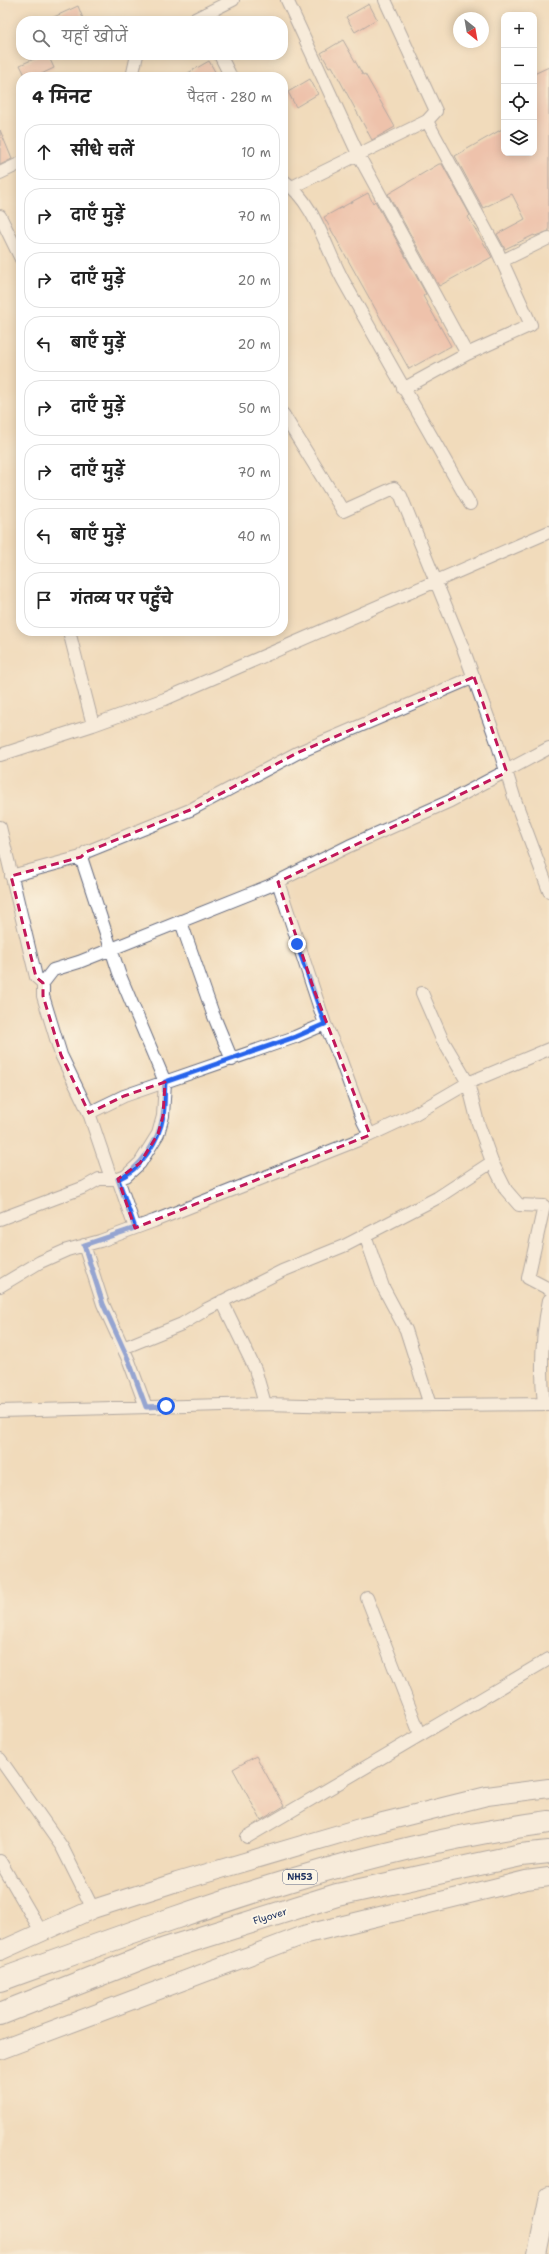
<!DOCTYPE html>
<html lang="hi">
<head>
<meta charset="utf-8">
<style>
  :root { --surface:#fff; --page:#f6f6f6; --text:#222; --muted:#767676; --line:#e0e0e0 }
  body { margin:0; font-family:"Shantell Sans","Playpen Sans Deva",sans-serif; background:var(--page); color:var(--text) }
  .controls { position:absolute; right:12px; top:12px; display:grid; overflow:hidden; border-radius:8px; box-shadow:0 2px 10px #0003 }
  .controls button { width:36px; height:36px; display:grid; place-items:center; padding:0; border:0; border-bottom:1px solid var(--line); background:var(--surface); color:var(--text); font:20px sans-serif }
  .compass { position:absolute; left:453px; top:12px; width:36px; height:36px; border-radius:50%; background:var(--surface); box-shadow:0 2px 10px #0003; rotate:149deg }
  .stop { position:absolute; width:12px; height:12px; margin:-9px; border:3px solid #2563eb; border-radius:50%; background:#fff }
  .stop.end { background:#2563eb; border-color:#fff; box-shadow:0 1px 4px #0008 }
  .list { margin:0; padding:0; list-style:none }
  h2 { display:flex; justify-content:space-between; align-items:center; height:52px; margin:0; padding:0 16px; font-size:17px }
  h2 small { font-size:13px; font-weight:400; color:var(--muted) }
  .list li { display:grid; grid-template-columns:26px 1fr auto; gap:12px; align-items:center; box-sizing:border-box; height:56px; margin:0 8px 8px; padding:0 8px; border:1px solid var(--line); border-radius:16px }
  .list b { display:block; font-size:15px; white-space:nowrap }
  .list em { font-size:13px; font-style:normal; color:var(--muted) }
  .icon { flex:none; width:22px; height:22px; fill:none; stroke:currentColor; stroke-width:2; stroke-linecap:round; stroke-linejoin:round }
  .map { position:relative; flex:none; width:549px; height:2254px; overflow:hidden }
  .search { position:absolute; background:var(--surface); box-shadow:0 2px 10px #0003; left:16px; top:16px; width:272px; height:44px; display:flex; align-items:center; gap:10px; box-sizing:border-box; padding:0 14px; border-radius:16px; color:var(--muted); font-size:15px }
  .panel { position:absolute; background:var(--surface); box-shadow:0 2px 10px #0003; left:16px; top:72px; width:272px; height:564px; border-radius:16px }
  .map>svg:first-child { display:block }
</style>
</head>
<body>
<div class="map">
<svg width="549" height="2254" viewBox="0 0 549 2254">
  <rect width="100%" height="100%" fill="#fcf5e5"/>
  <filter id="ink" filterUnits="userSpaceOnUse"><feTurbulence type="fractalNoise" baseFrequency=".025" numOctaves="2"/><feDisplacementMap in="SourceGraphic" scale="8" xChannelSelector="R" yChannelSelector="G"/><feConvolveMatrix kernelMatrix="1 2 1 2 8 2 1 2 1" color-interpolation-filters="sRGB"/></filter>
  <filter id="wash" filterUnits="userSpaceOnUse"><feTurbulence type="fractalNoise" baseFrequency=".012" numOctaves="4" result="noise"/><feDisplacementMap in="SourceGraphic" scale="16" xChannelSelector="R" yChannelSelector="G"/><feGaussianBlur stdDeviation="0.9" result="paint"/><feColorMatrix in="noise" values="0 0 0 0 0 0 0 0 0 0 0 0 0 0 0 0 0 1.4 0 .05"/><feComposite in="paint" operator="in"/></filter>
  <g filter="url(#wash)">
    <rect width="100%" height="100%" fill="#f1dbbb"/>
    <g id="blocks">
      <!-- building -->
      <path fill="#eba498" d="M369 4 377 19 355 32 346 17Z
        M78 6 84 21H45Z
        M343 40 363 75 365 74 395 127 372 140 332 66 329 67 321 53Z
        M43 55H48L54 68 35 77H26L20 65Z
        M209 61 218 77H181Z
        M549 67V231L535 236 534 235 505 249 497 234 525 219 512 194 483 208 455 156 504 128V153H534V74Z
        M310 79 318 94 296 107 288 92Z
        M0 130 12 159 0 165Z
        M439 164H442L470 215 468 217 492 257 439 286 388 194Z
        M368 193 373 203 375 201 426 294 423 296 451 346 409 369 324 217Z
        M256 1756 284 1806 261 1820 233 1769Z"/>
    </g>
  </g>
  <g filter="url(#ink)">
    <use href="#blocks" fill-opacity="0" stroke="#666b7f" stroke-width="1"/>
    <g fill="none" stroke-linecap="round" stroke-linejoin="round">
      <defs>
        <path id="street" d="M287 0 359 156 467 354
          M191 21 233 0
          M220 55 231 77
          M132 77 137 55
          M0 173 21 163
          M283 180C315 203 325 247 343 280 385 355 427 429 470 504
          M292 187 427 121 436 111 385 0
          M0 216 21 259
          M502 261 549 238
          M403 389 467 354 531 325 496 248 427 121
          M283 414 343 511 394 488 401 496 463 648 497 742 515 800 549 891
          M69 631 93 725
          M0 755 93 725 165 699 549 532
          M0 827 36 977 43 983
          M11 876 81 857 86 852 190 810 297 753 474 677
          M278 882 325 1024 340 1058 363 1121 370 1135
          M181 922 213 1014 232 1060
          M422 993 442 1039 468 1083 478 1123 492 1162 506 1190 519 1205 544 1206 528 1278 549 1289
          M89 1113 124 1096 295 1037 325 1024
          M111 1178 89 1113 61 1055 43 996V983L53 970 79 962 269 886 349 846 450 801 549 748
          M118 1179 135 1228
          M0 1219 85 1187 99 1179H118L126 1176 140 1163 158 1134 163 1116 165 1082 119 973 81 857
          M365 1235 383 1287 406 1330 430 1405
          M84 1245 103 1304 129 1361 146 1407
          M0 1286 40 1262 67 1250 100 1241 154 1221 366 1137 413 1115 468 1083 549 1049
          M222 1301 255 1369 265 1404
          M123 1348 182 1324 207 1309 282 1271 346 1245 437 1198 492 1162
          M544 1404C540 1369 542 1334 549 1300
          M0 1411 265 1404 344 1406 549 1404
          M367 1598 420 1734
          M0 1759 62 1847 93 1909
          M247 1837 549 1659
          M0 1861 42 1933"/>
        <path id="secondary" d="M0 1951 93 1909 177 1882 363 1827 487 1796 549 1788
          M0 2050 307 1934 526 1880 549 1877
          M537 2254 549 2196"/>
        <path id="highway" d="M0 1980C182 1915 356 1848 549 1822
          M0 2014 165 1949 337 1895 521 1855 549 1852"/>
      </defs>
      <!-- street casing -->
      <use href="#street" stroke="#666b7f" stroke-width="14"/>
      <!-- secondary casing -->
      <use href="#secondary" stroke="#666b7f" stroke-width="20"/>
      <!-- highway casing -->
      <use href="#highway" stroke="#666b7f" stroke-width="24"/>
      <!-- street -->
      <use href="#street" stroke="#fff" stroke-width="12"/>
      <!-- secondary -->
      <use href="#secondary" stroke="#fff" stroke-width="18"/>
      <!-- highway -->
      <use href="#highway" stroke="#fff" stroke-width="22"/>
    </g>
  </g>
  <g fill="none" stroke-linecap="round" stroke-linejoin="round" filter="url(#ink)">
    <!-- route -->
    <path stroke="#2563eb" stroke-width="5" d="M166 1406 146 1407 129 1361 103 1304 84 1245 135 1228 118 1179C141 1169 159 1140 163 1116 165 1105 164 1093 165 1082L295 1037 325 1024 297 944"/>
  </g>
  <!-- marked area -->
  <path d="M0 0H549V2254H0ZM474 677 506 770 503 774 278 882 314 990 370 1135 135 1228 118 1179 140 1163 158 1134 163 1116 165 1082 124 1096 89 1113 61 1055 43 996V983L36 977 11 876 81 857 86 852 190 810 297 753Z" fill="#f1dbbb" fill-opacity=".55" fill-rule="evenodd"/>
  <path fill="none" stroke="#c2185b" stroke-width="3" stroke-dasharray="8 5" stroke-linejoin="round" d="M474 677 506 770 503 774 278 882 314 990 370 1135 135 1228 118 1179 140 1163 158 1134 163 1116 165 1082 124 1096 89 1113 61 1055 43 996V983L36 977 11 876 81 857 86 852 190 810 297 753Z"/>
  <g text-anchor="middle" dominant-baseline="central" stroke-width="4" stroke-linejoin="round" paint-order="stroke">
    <!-- shield labels -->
    <rect fill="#fcf5e5" stroke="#5e6a86" stroke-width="1" x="283" y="1870" width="34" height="14" rx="3"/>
    <g font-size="9" font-weight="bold" fill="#1b2f5e">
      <text x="300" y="1877">NH53</text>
    </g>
    <!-- street labels -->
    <g font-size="10" fill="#1b2f5e" stroke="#fcf5e5">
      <text transform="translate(270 1916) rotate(-17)">Flyover</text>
    </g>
  </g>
</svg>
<div class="controls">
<button>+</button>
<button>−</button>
<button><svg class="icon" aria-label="locate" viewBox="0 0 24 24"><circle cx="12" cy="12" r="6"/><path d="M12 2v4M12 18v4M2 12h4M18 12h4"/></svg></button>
<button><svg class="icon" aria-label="layers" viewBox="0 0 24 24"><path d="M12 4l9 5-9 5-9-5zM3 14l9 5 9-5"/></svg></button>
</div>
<svg class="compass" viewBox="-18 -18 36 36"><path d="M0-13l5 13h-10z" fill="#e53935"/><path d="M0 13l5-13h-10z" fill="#767676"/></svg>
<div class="stop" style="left:166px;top:1406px"></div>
<div class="stop end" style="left:297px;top:944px"></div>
<div class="search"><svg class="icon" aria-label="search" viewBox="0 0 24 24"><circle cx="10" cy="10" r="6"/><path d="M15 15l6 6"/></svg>यहाँ खोजें</div>
<section class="panel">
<h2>4 मिनट<small>पैदल · 280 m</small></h2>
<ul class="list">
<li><svg class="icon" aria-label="ahead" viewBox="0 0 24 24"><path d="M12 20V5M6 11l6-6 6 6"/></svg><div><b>सीधे चलें</b></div><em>10 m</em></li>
<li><svg class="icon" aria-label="right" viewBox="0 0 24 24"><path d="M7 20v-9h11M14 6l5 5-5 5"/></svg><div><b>दाएँ मुड़ें</b></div><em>70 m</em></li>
<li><svg class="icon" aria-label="right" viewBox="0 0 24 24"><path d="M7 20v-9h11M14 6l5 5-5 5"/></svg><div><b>दाएँ मुड़ें</b></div><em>20 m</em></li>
<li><svg class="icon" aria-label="left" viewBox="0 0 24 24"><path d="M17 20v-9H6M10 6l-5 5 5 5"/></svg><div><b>बाएँ मुड़ें</b></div><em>20 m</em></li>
<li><svg class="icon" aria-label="right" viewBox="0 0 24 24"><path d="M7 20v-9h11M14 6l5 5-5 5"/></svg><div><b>दाएँ मुड़ें</b></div><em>50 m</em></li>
<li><svg class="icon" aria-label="right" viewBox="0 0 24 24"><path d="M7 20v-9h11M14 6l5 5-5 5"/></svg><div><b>दाएँ मुड़ें</b></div><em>70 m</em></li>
<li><svg class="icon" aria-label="left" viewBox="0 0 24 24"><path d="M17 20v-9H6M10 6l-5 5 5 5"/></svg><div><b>बाएँ मुड़ें</b></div><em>40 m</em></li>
<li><svg class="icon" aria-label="arrive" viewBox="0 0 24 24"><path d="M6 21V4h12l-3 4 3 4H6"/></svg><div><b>गंतव्य पर पहुँचे</b></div></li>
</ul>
</section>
</div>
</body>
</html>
